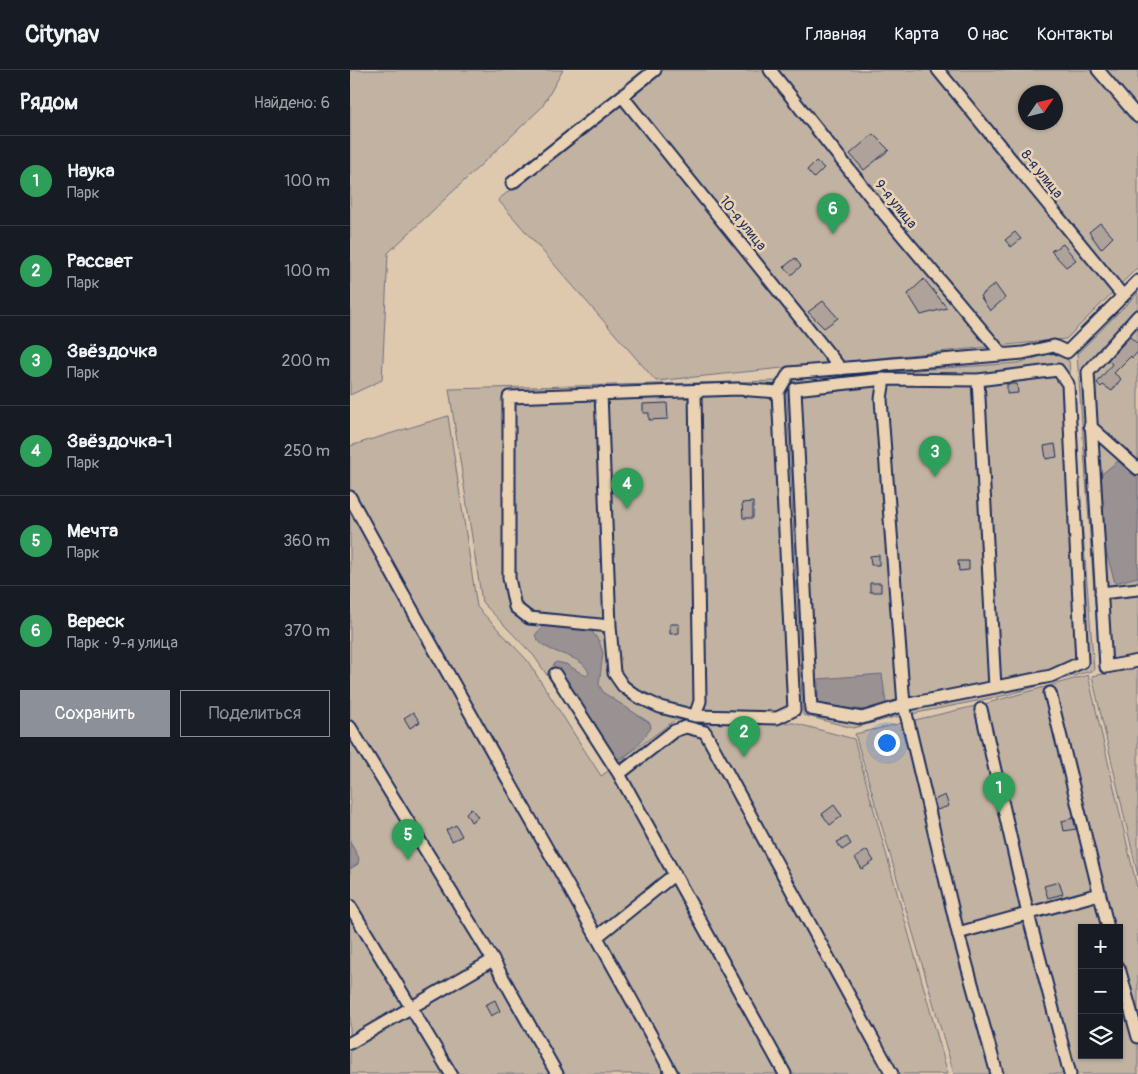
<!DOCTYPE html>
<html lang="ru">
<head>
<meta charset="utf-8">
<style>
  :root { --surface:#171b24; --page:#242831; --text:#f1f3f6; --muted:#9ea1a6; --line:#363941; --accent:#8c9099 }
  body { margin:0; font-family:Pangolin,sans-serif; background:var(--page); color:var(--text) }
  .controls { position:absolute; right:15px; bottom:15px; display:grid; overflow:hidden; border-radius:0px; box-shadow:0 1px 4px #0004 }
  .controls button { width:45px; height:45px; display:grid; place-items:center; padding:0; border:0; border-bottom:1px solid var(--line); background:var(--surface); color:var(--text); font:25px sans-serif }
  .compass { position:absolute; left:668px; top:15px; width:45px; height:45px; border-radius:50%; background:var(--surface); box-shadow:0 1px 4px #0004; rotate:55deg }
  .you { position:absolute; left:536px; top:672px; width:18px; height:18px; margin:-12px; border:4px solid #fff; border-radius:50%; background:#1a73e8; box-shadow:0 0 0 8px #1a73e833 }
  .badge { display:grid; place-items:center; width:32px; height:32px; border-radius:50%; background:var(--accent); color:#fff; font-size:16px; font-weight:700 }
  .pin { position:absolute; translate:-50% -41px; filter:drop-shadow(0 1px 2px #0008) }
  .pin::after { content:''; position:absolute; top:26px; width:18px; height:15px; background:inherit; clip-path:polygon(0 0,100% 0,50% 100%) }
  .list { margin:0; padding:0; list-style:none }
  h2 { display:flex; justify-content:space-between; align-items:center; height:65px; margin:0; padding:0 20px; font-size:21px }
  h2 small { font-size:16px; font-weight:400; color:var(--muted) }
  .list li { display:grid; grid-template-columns:32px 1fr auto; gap:15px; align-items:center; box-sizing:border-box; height:90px; padding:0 20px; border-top:1px solid var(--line) }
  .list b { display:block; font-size:19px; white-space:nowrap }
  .list p { margin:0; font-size:16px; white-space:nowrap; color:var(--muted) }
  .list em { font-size:16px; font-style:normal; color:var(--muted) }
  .actions { display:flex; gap:10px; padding:15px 20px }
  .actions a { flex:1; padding:11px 0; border:1px solid var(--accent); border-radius:0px; text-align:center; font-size:18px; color:var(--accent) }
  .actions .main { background:var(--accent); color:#fff }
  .icon { flex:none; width:28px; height:28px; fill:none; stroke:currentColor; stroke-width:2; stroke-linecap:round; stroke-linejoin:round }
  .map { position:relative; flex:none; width:788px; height:1004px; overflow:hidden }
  header { display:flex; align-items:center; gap:30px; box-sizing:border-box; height:70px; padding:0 25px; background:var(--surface); border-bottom:1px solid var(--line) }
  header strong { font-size:24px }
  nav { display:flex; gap:28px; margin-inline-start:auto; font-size:18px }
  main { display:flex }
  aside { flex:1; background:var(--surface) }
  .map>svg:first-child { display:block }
</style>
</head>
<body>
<header>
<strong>Citynav</strong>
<nav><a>Главная</a><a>Карта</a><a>О нас</a><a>Контакты</a></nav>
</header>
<main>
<aside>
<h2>Рядом<small>Найдено: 6</small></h2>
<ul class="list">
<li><span class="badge" style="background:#2e9e5b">1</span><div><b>Наука</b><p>Парк</p></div><em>100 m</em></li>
<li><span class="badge" style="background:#2e9e5b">2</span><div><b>Рассвет</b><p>Парк</p></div><em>100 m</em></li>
<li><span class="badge" style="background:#2e9e5b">3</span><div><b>Звёздочка</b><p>Парк</p></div><em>200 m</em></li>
<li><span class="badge" style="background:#2e9e5b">4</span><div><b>Звёздочка-1</b><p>Парк</p></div><em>250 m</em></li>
<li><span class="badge" style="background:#2e9e5b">5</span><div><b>Мечта</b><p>Парк</p></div><em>360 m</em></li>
<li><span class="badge" style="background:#2e9e5b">6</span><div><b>Вереск</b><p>Парк · 9-я улица</p></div><em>370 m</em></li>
</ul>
<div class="actions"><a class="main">Сохранить</a><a>Поделиться</a></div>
</aside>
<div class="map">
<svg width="788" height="1004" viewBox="0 0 788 1004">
  <rect width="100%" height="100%" fill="#dec8ae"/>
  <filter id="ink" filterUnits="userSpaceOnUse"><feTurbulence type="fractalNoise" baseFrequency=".02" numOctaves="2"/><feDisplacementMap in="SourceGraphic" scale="10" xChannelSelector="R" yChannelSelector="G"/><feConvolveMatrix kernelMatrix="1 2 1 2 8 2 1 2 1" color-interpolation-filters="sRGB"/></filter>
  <g filter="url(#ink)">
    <!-- green -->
    <path fill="#c2b2a2" stroke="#6e7080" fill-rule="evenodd" d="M0 0H213L192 37 38 183 32 310 0 325Z
      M305 0H788V197L716 269 306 311 148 130ZM676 22H706V52H676Z
      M788 223V595L750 602 727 284Z
      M706 282 719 291 744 600 657 625 541 648 503 658 453 645 436 309 668 293Z
      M429 311 446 644 431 650H325L260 698 184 586 132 532 99 319Z
      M98 346 127 537 177 590 251 706 326 654 444 653 504 669 598 1004H0V376Z
      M788 598V806L742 606Z
      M738 605 788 822V1004H604L505 664 634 634ZM732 858H769V985H732Z"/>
    <!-- water -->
    <path fill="#999192" stroke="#676a7d" d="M768 391 788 409V507L765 513 747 451 748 407Z
      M194 555 210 558 240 559 249 571 253 583 249 615 254 623 300 653 301 658C292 670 283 683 269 689L264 688 205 601 203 595 206 592 216 594 236 606 239 603C232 582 193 586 185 565Z
      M532 604 536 633 529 641 468 636V609Z
      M0 772 9 788 8 794 0 799Z"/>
    <!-- building -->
    <path fill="#aea29a" stroke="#1b2f5e" d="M523 64 539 80 514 100 500 84Z
      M466 91 474 98 464 108 457 100Z
      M750 153 763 167 751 179 739 162Z
      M665 162 671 169 661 177 655 170Z
      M713 174 726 190 716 197 701 181Z
      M445 188 451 196 441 205 434 197Z
      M574 209 597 238 571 245 558 224Z
      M645 214 655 228 640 241 630 226Z
      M473 231 488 248 474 258 458 242Z
      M780 267 788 274V282L782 288 781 286 764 303 771 309 762 321 753 315 751 317 747 313 762 294 758 290Z
      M657 314H667L668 323 657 324Z
      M317 333 318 349 299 350V343H293V334Z
      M705 374 707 387 696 389 694 376Z
      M403 432V448H393L392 433Z
      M529 485V495H521L520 486Z
      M608 491H619V500L609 501Z
      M520 513H531V522H520Z
      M320 554H329V563L320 564Z
      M63 642 70 652 60 658 54 648Z
      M595 725 599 736 587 740 584 730Z
      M484 735 492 746 480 755 472 744Z
      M121 738 128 747 121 752 116 743Z
      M723 748 726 759 714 761 712 751Z
      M106 755 112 766 102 771 96 760Z
      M497 767 501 774 492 780 487 772Z
      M517 780 524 791 512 799 505 788Z
      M709 812 713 824 698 828 694 816Z
      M145 930 150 941 141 946 135 935Z"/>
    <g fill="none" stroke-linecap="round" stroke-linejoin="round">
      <defs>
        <path id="minor" d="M420 0 536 146 652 284
          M588 0 773 226
          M748 0 788 47
          M272 26 491 299
          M162 113 305 0
          M788 246 738 302 756 597 788 591
          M708 300 718 314 719 334 732 592 701 606 554 635 512 648 461 639 445 319 534 309 628 310Z
          M534 309 531 329 554 635 608 863 647 1004
          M628 310 645 617
          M251 323 260 556 264 603 273 616 286 626 310 637 345 646 427 648 444 640 428 322 439 303 673 283 704 276 717 282 788 211
          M740 356 788 399
          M0 427C105 621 218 810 322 1004
          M751 523 788 519
          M260 556 179 548 165 537 159 508V327L388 319 428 322
          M205 604 269 704 435 1004
          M700 623 758 858
          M631 639 678 844 720 1004
          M345 646 350 631 345 321
          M0 657 143 890 207 1004
          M269 704 324 661 336 657 355 662 542 1004
          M0 836 101 1004
          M608 863 749 824
          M248 866 325 804
          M769 898 788 967
          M0 973 143 890"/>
      </defs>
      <!-- minor casing -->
      <use href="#minor" stroke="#1b2f5e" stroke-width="15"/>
      <!-- minor -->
      <use href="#minor" stroke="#ebd2b3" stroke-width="11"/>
    </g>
  </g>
  <g text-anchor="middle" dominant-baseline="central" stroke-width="5" stroke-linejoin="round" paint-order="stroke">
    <!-- street labels -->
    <g font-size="14" fill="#1b2f5e" stroke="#ebd2b3">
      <text transform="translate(692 104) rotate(51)">8-я улица</text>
      <text transform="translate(546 134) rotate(51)">9-я улица</text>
      <text transform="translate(393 153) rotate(51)">10-я улица</text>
    </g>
  </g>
</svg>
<div class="controls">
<button>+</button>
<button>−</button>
<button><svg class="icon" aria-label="layers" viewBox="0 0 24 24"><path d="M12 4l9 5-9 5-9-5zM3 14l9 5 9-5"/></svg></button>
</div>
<svg class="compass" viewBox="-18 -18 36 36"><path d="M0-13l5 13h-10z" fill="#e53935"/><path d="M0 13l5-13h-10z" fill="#9ea1a6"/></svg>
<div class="you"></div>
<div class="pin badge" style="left:649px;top:743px;background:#2e9e5b">1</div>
<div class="pin badge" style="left:394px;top:687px;background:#2e9e5b">2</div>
<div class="pin badge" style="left:585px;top:407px;background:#2e9e5b">3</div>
<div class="pin badge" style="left:277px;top:439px;background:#2e9e5b">4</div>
<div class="pin badge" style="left:58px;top:790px;background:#2e9e5b">5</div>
<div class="pin badge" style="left:483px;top:164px;background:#2e9e5b">6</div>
</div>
</main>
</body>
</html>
